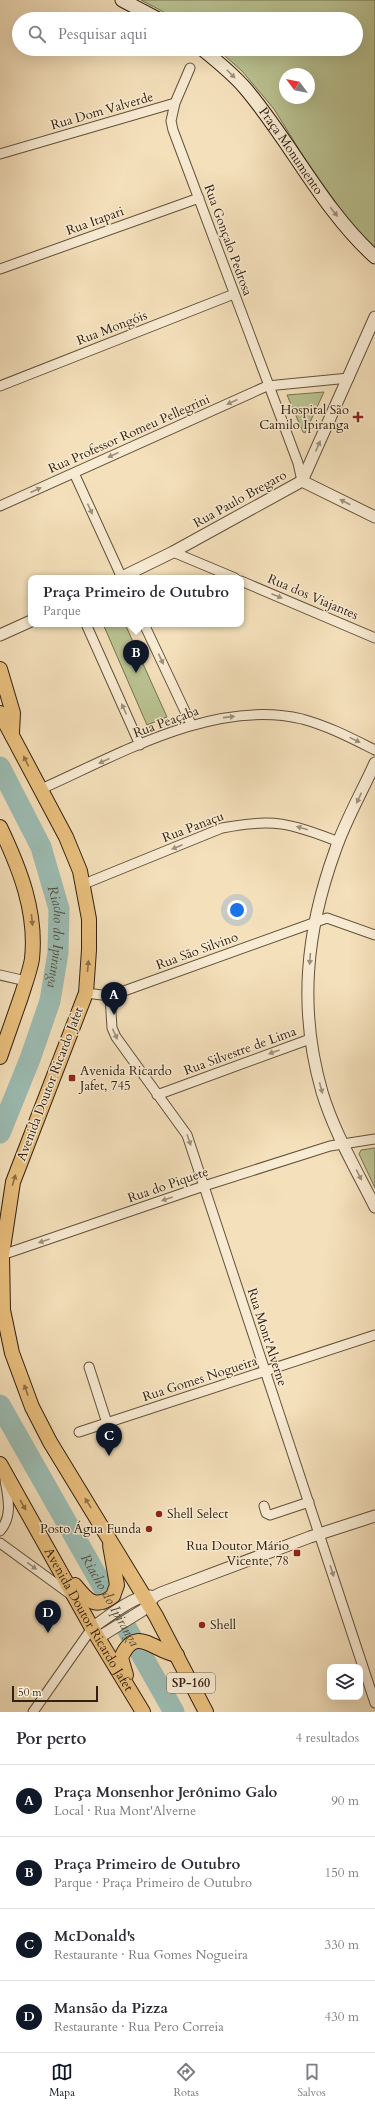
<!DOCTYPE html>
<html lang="pt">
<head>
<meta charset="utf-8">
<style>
  :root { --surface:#fff; --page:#f2f2f3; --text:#2b2b33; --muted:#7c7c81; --line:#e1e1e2; --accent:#111827 }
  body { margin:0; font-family:Cardo,serif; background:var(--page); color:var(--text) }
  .controls { position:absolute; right:12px; bottom:12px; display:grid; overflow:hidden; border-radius:8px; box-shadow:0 4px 16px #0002 }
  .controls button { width:36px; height:36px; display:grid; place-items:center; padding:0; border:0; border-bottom:1px solid var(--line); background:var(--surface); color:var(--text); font:20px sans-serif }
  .compass { position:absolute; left:279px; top:68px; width:36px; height:36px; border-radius:50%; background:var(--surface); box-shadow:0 4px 16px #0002; rotate:302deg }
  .scale { position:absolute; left:12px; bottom:10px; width:86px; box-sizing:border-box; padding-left:4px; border:2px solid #322110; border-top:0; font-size:11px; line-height:14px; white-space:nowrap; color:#322110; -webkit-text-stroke:3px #f8ebd3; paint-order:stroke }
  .you { position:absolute; left:237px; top:910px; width:14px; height:14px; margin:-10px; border:3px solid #fff; border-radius:50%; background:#1a73e8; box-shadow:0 0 0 6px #1a73e833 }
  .badge { display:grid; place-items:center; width:26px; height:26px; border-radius:50%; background:var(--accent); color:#fff; font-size:13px; font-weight:700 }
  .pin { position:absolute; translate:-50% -33px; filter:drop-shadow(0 1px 2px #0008) }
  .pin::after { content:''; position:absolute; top:21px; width:14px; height:12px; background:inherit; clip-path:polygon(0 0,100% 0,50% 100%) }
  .popup { position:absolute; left:28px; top:575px; width:216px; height:52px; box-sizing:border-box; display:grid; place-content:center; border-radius:8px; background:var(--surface); filter:drop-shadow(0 1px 3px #0005); font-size:13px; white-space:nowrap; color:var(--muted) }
  .popup b { font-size:15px; color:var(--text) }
  .popup::after { content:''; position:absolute; left:50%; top:100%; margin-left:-8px; border:8px solid transparent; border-top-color:var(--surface) }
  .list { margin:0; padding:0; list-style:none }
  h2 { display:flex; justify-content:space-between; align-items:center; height:52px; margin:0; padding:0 16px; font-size:17px }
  h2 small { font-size:13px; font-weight:400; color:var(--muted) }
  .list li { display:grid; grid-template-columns:26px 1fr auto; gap:12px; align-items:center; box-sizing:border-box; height:72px; padding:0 16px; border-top:1px solid var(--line) }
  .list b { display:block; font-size:15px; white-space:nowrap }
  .list p { margin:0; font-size:13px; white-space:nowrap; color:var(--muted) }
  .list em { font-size:13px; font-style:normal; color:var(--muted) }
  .icon { flex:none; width:22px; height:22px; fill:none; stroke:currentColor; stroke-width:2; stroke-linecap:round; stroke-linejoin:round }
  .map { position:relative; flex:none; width:375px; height:1712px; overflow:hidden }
  .search { position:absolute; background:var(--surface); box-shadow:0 4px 16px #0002; left:12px; right:12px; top:12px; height:44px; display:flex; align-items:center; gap:10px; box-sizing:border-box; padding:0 14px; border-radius:22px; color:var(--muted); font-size:15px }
  .sheet { height:340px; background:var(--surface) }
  nav { display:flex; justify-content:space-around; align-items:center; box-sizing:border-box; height:56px; border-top:1px solid var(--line); background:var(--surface); font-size:11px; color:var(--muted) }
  nav a { display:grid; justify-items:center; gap:2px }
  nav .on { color:var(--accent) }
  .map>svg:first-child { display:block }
</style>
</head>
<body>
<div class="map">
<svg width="375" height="1712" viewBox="0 0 375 1712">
  <rect width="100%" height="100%" fill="#f4e0bb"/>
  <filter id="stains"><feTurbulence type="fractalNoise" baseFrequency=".005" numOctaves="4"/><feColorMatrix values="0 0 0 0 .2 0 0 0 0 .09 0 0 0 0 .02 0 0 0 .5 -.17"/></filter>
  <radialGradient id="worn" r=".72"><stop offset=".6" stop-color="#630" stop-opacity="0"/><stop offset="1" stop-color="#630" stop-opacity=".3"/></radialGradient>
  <!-- green -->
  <path fill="#bac291" stroke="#767250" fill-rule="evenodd" d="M141 0H375V252L323 188 274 109 242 71 217 49H356V19H177ZM285 74H309V98H285Z
    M324 392 305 433 303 432 287 395Z
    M103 624H125L167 717 147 725Z
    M375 1148V1188L359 1154 361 1150Z"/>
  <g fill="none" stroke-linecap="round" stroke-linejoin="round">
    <!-- river -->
    <g stroke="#9cbdb4" stroke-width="21">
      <path id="s1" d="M0 767 41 847 59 909 58 953 50 1001 30 1059 0 1133"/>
      <path id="s2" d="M0 1405 174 1712"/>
    </g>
    <defs>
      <path id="minor" d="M175 103 171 121 173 130 298 463 302 481
        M0 154 175 103 190 68
        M0 269 199 198
        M0 386 234 294
        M74 473 122 578
        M0 506 267 386 349 378
        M173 552 235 578
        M241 581 375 638
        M86 624 140 745
        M144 624 191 724
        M39 790C118 755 214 698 302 719 328 726 351 738 375 750
        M84 884 222 828C273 818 291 823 339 842
        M0 975 26 981
        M86 993 110 996 327 918 375 935
        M110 996 112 1028 116 1037 187 1135 375 1703
        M157 1095 310 1039
        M2 1255 204 1186 330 1146 375 1139
        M89 1367 107 1423
        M79 1432 375 1335
        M264 1506 266 1513 270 1515 309 1502
        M0 1531C13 1516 8 1498 5 1480
        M0 1543 70 1594
        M33 1712 92 1628"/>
      <path id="tertiary" d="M302 481 375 317
        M302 481 375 517
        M120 578 173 552 302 481
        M0 635 31 621
        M375 763C362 792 345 821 335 851 306 931 298 1009 322 1092 334 1132 356 1169 375 1207
        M92 1628C105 1619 135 1594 150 1596
        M98 1638 143 1610 155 1596 161 1593 310 1537 375 1516"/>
      <g id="secondary">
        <path d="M122 0 158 19"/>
        <path id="s3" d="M202 49C217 61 232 73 245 88 291 142 322 209 375 257"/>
      </g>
      <g id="primary">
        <path d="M0 669 13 713 12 732"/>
        <path d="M0 713 66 837 80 871 89 919V950L86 993 13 1182 2 1255 3 1310 12 1353 32 1407 50 1442 156 1616 206 1712"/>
        <path d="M0 827C20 869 37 912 32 959 30 971 25 984 21 997 14 1017 7 1037 0 1057"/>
        <path id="s4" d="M0 1464 92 1628 143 1712"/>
        <path d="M75 1585C87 1600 95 1610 113 1596L117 1585 110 1545"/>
        <path d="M126 1675 121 1658C135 1624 153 1651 177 1655"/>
      </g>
    </defs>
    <!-- minor casing -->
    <use href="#minor" stroke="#62513b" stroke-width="11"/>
    <!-- tertiary casing -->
    <use href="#tertiary" stroke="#62513b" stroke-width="13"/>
    <!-- secondary casing -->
    <use href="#secondary" stroke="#322110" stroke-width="15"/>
    <!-- primary casing -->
    <use href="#primary" stroke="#322110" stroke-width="16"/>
    <!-- minor -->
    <use href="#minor" stroke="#f8ebd3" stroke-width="9"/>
    <!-- tertiary -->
    <use href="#tertiary" stroke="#f8ebd3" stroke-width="11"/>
    <!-- secondary -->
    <use href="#secondary" stroke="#f8ebd3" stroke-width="13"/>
    <!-- primary -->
    <use href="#primary" stroke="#eac07e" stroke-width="14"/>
  </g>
  <!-- one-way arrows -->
  <defs><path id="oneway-solid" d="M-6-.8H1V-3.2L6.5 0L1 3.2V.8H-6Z"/></defs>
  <g fill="#9f907b">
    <use href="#oneway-solid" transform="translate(231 74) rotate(45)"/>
    <use href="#oneway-solid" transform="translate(334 212) rotate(52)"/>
    <use href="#oneway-solid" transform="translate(232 402) rotate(156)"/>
    <use href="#oneway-solid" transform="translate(318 446) rotate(-66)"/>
    <use href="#oneway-solid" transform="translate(113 455) rotate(156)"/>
    <use href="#oneway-solid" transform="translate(36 490) rotate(-24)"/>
    <use href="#oneway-solid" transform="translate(345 502) rotate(-153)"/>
    <use href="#oneway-solid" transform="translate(90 509) rotate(65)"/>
    <use href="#oneway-solid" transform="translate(277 596) rotate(23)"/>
    <use href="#oneway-solid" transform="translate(161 659) rotate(65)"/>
    <use href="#oneway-solid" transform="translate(124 709) rotate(-114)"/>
    <use href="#oneway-solid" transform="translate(229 717) rotate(-6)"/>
    <use href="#oneway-solid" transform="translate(355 740) rotate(26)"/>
    <use href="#oneway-solid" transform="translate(104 761) rotate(156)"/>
    <use href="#oneway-solid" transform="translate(359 798) rotate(115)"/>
    <use href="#oneway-solid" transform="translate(302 828) rotate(-164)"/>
    <use href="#oneway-solid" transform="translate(177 847) rotate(157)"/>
    <use href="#oneway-solid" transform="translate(310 959) rotate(94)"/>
    <use href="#oneway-solid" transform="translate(115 1034) rotate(65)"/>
    <use href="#oneway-solid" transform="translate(274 1052) rotate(160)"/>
    <use href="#oneway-solid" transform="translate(321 1088) rotate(75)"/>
    <use href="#oneway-solid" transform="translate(189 1140) rotate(71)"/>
    <use href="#oneway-solid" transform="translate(359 1175) rotate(63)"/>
    <use href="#oneway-solid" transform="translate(167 1199) rotate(161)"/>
    <use href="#oneway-solid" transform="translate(44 1241) rotate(161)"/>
    <use href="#oneway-solid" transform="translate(32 1566) rotate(36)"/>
    <use href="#oneway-solid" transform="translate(332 1571) rotate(72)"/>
  </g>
  <g fill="#8e7047">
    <use href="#oneway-solid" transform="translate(26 761) rotate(-116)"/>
    <use href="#oneway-solid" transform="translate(32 920) rotate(84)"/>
    <use href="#oneway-solid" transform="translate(88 966) rotate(-85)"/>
    <use href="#oneway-solid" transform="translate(14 1180) rotate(-74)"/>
    <use href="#oneway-solid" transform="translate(26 1390) rotate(-110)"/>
    <use href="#oneway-solid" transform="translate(88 1503) rotate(-122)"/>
    <use href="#oneway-solid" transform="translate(23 1505) rotate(60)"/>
  </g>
  <!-- markers -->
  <g fill="#8f2418" stroke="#f8ebd3" stroke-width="1.5">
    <path d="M356 411h4v4h4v4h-4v4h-4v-4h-4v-4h4z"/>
    <rect x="68" y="1074" width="8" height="8" rx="2"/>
    <circle cx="159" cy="1514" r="4"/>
    <circle cx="149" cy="1529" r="4"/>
    <rect x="293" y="1549" width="8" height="8" rx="2"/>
    <circle cx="202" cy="1625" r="4"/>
  </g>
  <g text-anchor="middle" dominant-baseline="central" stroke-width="3" stroke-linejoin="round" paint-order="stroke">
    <!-- shield labels -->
    <rect fill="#f8ebd3" stroke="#6d5e4a" stroke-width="1" x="167" y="1673" width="48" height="20" rx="3"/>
    <g font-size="12" font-weight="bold" fill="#322110">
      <text x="191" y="1683">SP-160</text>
    </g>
    <!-- street labels -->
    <g font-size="13" fill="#322110" stroke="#f8ebd3">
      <text transform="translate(102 111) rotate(-16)">Rua Dom Valverde</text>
      <text stroke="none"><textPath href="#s3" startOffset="136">Praça Monumento</textPath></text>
      <text transform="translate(95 221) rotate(-20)">Rua Itapari</text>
      <text transform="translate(228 240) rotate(70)">Rua Gonçalo Pedrosa</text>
      <text transform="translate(112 328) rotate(-21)">Rua Mongóis</text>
      <text transform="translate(129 434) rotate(-24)">Rua Professor Romeu Pellegrini</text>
      <text transform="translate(240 499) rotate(-29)">Rua Paulo Bregaro</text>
      <text transform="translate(313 597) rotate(23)">Rua dos Viajantes</text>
      <text transform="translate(166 722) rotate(-20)">Rua Peaçaba</text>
      <text transform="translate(193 827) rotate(-21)">Rua Panaçu</text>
      <text transform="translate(197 951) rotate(-20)">Rua São Silvino</text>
      <text transform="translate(240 1051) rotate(-20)">Rua Silvestre de Lima</text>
      <text transform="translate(50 1084) rotate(-69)">Avenida Doutor Ricardo Jafet</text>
      <text transform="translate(168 1185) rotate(-19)">Rua do Piquete</text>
      <text transform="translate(267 1337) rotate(72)">Rua Mont'Alverne</text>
      <text transform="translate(200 1379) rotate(-18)">Rua Gomes Nogueira</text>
      <text stroke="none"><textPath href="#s4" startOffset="179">Avenida Doutor Ricardo Jafet</textPath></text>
    </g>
    <!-- poi labels -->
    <g font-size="13" fill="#322110" stroke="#f8ebd3" text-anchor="end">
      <text x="349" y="410">Hospital São<tspan x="349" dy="15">Camilo Ipiranga</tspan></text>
      <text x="80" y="1071" text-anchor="start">Avenida Ricardo<tspan x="80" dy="15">Jafet, 745</tspan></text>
      <text x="167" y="1514" text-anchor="start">Shell Select</text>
      <text x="141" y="1529">Posto Água Funda</text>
      <text x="289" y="1546">Rua Doutor Mário<tspan x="289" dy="15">Vicente, 78</tspan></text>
      <text x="210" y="1625" text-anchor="start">Shell</text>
    </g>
    <!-- water labels -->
    <g font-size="14" font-style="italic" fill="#525041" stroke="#f8ebd3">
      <text stroke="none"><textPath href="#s1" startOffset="182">Riacho do Ipiranga</textPath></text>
      <text stroke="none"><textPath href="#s2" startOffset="224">Riacho do Ipiranga</textPath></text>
    </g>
  </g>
  <rect width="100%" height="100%" filter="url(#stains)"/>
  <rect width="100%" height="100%" fill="url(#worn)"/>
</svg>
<div class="controls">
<button><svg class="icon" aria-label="layers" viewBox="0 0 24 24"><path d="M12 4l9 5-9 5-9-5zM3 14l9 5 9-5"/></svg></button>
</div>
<svg class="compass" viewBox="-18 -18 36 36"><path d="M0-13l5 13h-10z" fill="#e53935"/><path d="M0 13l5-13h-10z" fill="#7c7c81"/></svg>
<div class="scale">50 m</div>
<div class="you"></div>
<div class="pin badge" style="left:114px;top:1015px">A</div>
<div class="pin badge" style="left:136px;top:673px">B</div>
<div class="popup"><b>Praça Primeiro de Outubro</b>Parque</div>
<div class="pin badge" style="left:109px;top:1456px">C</div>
<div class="pin badge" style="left:48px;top:1633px">D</div>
<div class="search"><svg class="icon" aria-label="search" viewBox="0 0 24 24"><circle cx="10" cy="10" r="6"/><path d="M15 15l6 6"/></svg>Pesquisar aqui</div>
</div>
<section class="sheet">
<h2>Por perto<small>4 resultados</small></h2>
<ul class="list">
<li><span class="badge">A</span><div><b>Praça Monsenhor Jerônimo Galo</b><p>Local · Rua Mont'Alverne</p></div><em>90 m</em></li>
<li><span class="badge">B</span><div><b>Praça Primeiro de Outubro</b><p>Parque · Praça Primeiro de Outubro</p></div><em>150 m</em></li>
<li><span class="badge">C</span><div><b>McDonald's</b><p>Restaurante · Rua Gomes Nogueira</p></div><em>330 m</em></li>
<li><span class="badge">D</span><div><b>Mansão da Pizza</b><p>Restaurante · Rua Pero Correia</p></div><em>430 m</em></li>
</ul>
</section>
<nav>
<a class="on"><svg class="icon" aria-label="map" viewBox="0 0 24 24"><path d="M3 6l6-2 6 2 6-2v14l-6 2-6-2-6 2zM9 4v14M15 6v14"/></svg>Mapa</a>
<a><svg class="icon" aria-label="directions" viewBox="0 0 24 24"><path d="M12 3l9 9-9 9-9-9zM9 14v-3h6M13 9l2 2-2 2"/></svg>Rotas</a>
<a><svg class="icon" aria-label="saved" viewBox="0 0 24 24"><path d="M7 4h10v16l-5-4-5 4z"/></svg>Salvos</a>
</nav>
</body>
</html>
